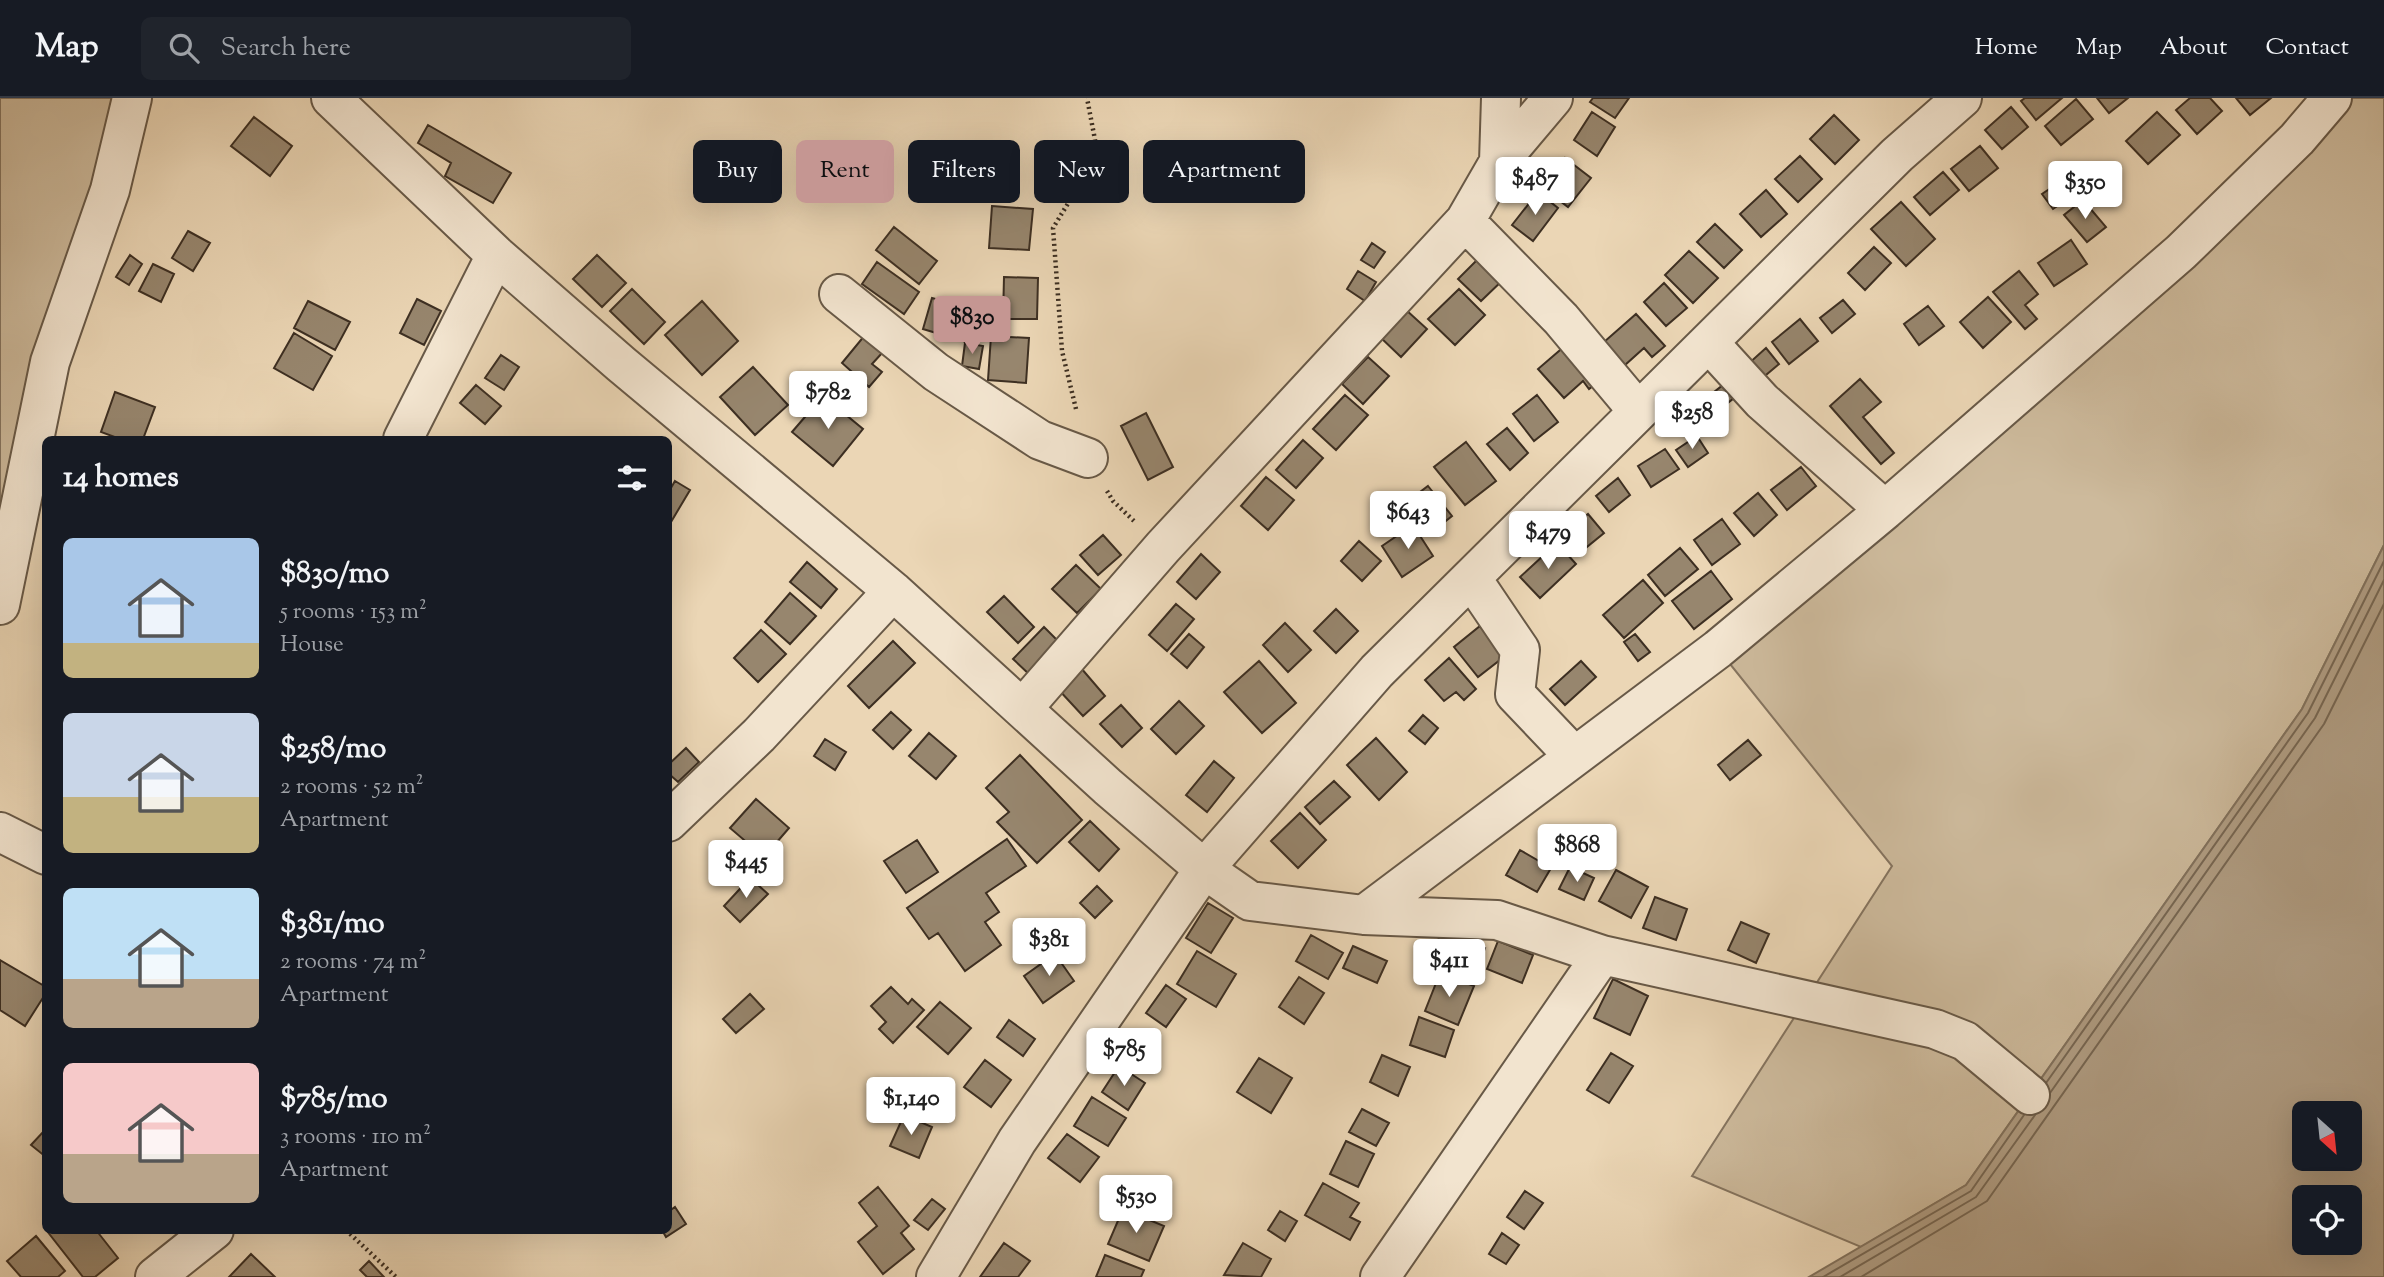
<!DOCTYPE html>
<meta charset="utf-8">
<style>
body{margin:0;font-family:"Sorts Mill Goudy",serif;background:#20242c;color:#f1f3f6;height:100vh;display:flex;flex-direction:column;font-size:26px;white-space:nowrap}
*{box-sizing:border-box;margin:0}
p{font-size:23px;color:#9ea1a6}
.icon{flex:none;width:38px;height:38px;fill:none;stroke:currentColor;stroke-width:2;stroke-linecap:round;stroke-linejoin:round}
.map{position:relative;flex:1;overflow:hidden}
.side{position:absolute;left:42px;top:338px;width:630px;height:798px;display:flex;flex-direction:column;background:#171b24;border-radius:10px;box-shadow:0 7px 28px #0002}
.side>*{flex:none}
.banner{position:absolute;left:693px;top:42px;width:665px;height:63px;display:flex;gap:14px}
.needle{width:46px;rotate:153deg}
.tools{position:absolute;left:2292px;top:1003px;display:grid;gap:14px}
.tools a{display:grid;place-items:center;width:70px;height:70px;border-radius:10px;background:#171b24;box-shadow:0 7px 28px #0002;font-size:35px}
.price{position:absolute;translate:-50% -60px;padding:0 16px;border-radius:7px;background:#fff;color:#222;font-size:23px;line-height:46px;filter:drop-shadow(0 2px 4px #0008)}
.price::after{content:'';position:absolute;left:50%;top:42px;width:21px;height:16px;margin-left:-10px;background:inherit;clip-path:polygon(0 0,100% 0,50% 100%)}
.price.active{background:#c59692;color:#111}
ul{padding:0;list-style:none}
li{display:flex;align-items:center;gap:21px;height:175px;padding:0 21px}
li span{display:grid;place-items:center;flex:none;width:196px;height:140px;border-radius:10px;color:#555}
li>.icon{margin-inline-start:auto}
span .icon{width:84px;height:84px;fill:#fffc;stroke-width:1}
li b{font-size:30px}
h2{display:flex;justify-content:space-between;align-items:center;height:84px;padding:0 21px;font-size:30px}
.chip{padding:0 24px;border-radius:10px;background:#171b24;box-shadow:0 7px 28px #0002;font-size:24px;line-height:63px}
.chip.active{background:#c59692;color:#111}
header{display:flex;align-items:center;gap:42px;box-sizing:border-box;height:98px;padding:0 35px;background:#171b24;border-bottom:2px solid #363941}
header strong{font-size:33px}
nav{display:flex;gap:38px;margin-inline-start:auto;font-size:24px}
.search{width:490px;height:63px;background:#20242c;display:flex;align-items:center;gap:18px;box-sizing:border-box;padding:0 24px;border-radius:10px;color:#9ea1a6;font-size:26px}
.map>svg:first-child{display:block}
</style>
<header>
<strong>Map</strong>
<div class="search"><svg class="icon" aria-label="search" viewBox="0 0 24 24"><circle cx="10" cy="10" r="6"/><path d="M15 15l6 6"/></svg>Search here</div>
<nav><a>Home</a><a>Map</a><a>About</a><a>Contact</a></nav>
</header>
<div class="map">
<svg width="2384" height="1179" viewBox="0 0 2384 1179">
<rect width="100%" height="100%" fill="#ebd6b5"/>
<filter id="stains"><feTurbulence type="fractalNoise" baseFrequency=".00286" numOctaves="4"/><feColorMatrix values="0 0 0 0 .2 0 0 0 0 .09 0 0 0 0 .02 0 0 0 .5 -.17"/></filter>
<radialGradient id="worn" r=".72"><stop offset=".6" stop-color="#630" stop-opacity="0"/><stop offset="1" stop-color="#630" stop-opacity=".3"/></radialGradient>
<path fill="#cdba9c" stroke="#85745f" stroke-width="2" d="M0,0H132L0,507Z
M2332,0H2384V447L2302,611L1966,1087L1861,1149L1692,1078L1892,768L1718,551Z"/>
<path fill="#b09d83" stroke="#82715c" stroke-width="2" fill-rule="evenodd" d="M2384,447V1179H1809L1966,1087L2302,611ZM2305,1015H2350V1060H2305ZM2305,1099H2350V1144H2305Z"/>
<g fill="none" stroke-linecap="round" stroke-linejoin="round">
<path stroke="#766652" stroke-width="2" d="M2046,985L2308,615L2384,463
M2050,995L2315,620L2384,482
M1823,1179L1971,1093L2024,1017
M1840,1179L1976,1099L2035,1017
M1861,1179L1987,1103L2324,626L2384,506"/>
</g>
<path fill="#97866e" stroke="#3d2f22" stroke-width="2" d="M1593,0H1629L1615,20L1590,4Z
M2025,0H2062L2036,22L2021,3Z
M2097,0H2128L2109,15Z
M2190,0H2210L2222,13L2197,36L2176,12Z
M2236,0H2271L2250,17Z
M2076,1L2093,21L2061,47L2045,28Z
M2011,9L2028,29L2002,51L1985,32Z
M1592,14L1615,29L1597,58L1574,42Z
M2157,14L2180,37L2148,66L2126,43Z
M1834,17L1859,42L1835,66L1810,41Z
M254,19L292,48L270,78L231,48Z
M428,27L511,75L493,105L445,78L451,65L418,45Z
M1980,48L1998,70L1969,93L1951,71Z
M1800,58L1822,81L1798,104L1775,81Z
M1565,60L1591,80L1568,109L1542,89Z
M1943,74L1959,92L1930,117L1914,99Z
M2067,79L2078,94L2053,111L2042,96Z
M1766,92L1787,116L1761,139L1740,116Z
M1538,94L1558,110L1533,143L1512,127Z
M2083,102L2106,129L2087,144L2064,117Z
M1901,104L1935,141L1906,168L1871,131Z
M992,108L1033,111L1029,152L989,150Z
M1715,126L1742,152L1724,170L1697,144Z
M894,129L937,163L919,186L876,152Z
M188,133L210,145L193,173L172,160Z
M2071,142L2087,166L2054,188L2038,165Z
M1372,145L1385,154L1374,170L1361,162Z
M1874,149L1891,165L1865,192L1848,175Z
M1689,153L1718,180L1693,205L1665,177Z
M1483,156L1506,179L1481,203L1458,181Z
M130,157L142,166L129,187L116,179Z
M597,157L626,185L602,209L573,181Z
M877,164L919,194L904,216L862,186Z
M153,166L174,176L161,204L139,193Z
M1358,173L1376,184L1365,203L1347,191Z
M2019,173L2038,196L2025,207L2037,221L2025,231L1993,194Z
M1004,179L1038,180L1037,221H1003Z
M1664,185L1687,210L1666,228L1644,204Z
M632,191L665,224L644,246L610,213Z
M1459,191L1485,217L1455,247L1428,221Z
M1988,199L2011,224L1983,250L1960,224Z
M932,200L975,212L966,244L923,231Z
M417,201L441,213L424,247L400,235Z
M1843,202L1855,216L1832,235L1820,220Z
M308,203L350,224L335,252L294,230Z
M702,203L738,243L702,277L665,237Z
M1928,208L1944,228L1919,247L1904,226Z
M1405,211L1427,231L1401,259L1379,238Z
M1636,216L1665,248L1652,259L1644,250L1625,267L1604,244Z
M1800,221L1818,243L1789,266L1772,244Z
M294,235L332,258L313,292L274,270Z
M865,237L883,254L872,266L882,274L869,289L842,265Z
M991,238L1029,240L1026,285L988,282Z
M965,245L983,248L979,271L962,268Z
M1566,247L1598,284L1589,291L1583,283L1564,300L1538,271Z
M1766,250L1779,266L1760,282L1747,267Z
M501,257L519,269L504,292L485,280Z
M1368,259L1389,278L1363,306L1342,286Z
M753,269L788,307L755,337L720,299Z
M1860,281L1881,304L1863,319L1894,355L1881,366L1830,308Z
M476,287L501,308L485,326L460,305Z
M1723,287L1734,300L1715,315L1704,302Z
M115,294L155,309L143,341H120L101,334Z
M1345,297L1368,317L1336,352L1313,331Z
M1537,297L1558,324L1534,343L1513,316Z
M823,298L863,331L833,368L792,334Z
M1146,315L1173,369L1148,382L1121,328Z
M1507,330L1528,355L1510,372L1487,346Z
M1697,338L1708,355L1688,369L1676,352Z
M1303,342L1323,360L1296,390L1276,372Z
M1466,344L1496,383L1465,407L1434,369Z
M1665,351L1679,371L1651,389L1638,368Z
M1801,369L1816,388L1787,412L1771,392Z
M1266,379L1294,402L1268,432L1241,408Z
M1618,380L1630,397L1609,414L1596,398Z
M675,383L690,392L668,429V395Z
M1428,388L1452,418L1428,437L1403,407Z
M1758,395L1777,417L1754,438L1734,415Z
M1588,416L1604,435L1577,457L1561,438Z
M1722,421L1740,446L1712,467L1694,442Z
M1413,427L1433,458L1402,479L1382,448Z
M1103,437L1121,457L1098,477L1080,457Z
M1359,443L1381,463L1362,483L1341,463Z
M1557,445L1576,466L1540,500L1520,479Z
M1680,450L1698,471L1665,498L1648,477Z
M1201,456L1220,474L1196,501L1177,484Z
M807,464L837,491L821,510L790,484Z
M1076,467L1101,491L1077,515L1052,491Z
M1711,473L1732,501L1694,531L1672,503Z
M1643,482L1663,505L1624,540L1603,517Z
M790,495L816,518L790,546L765,524Z
M1004,498L1034,529L1018,545L987,514Z
M1176,506L1194,521L1167,553L1149,537Z
M1336,511L1358,533L1336,555L1314,533Z
M1285,525L1311,552L1288,574L1263,547Z
M1480,528L1505,558L1478,579L1454,549Z
M1044,529L1060,545L1030,577L1013,561Z
M761,532L786,556L758,584L734,560Z
M1189,536L1204,549L1187,570L1171,556Z
M1635,536L1650,554L1638,563L1624,544Z
M893,543L915,565L869,610L848,588Z
M1449,560L1476,591L1464,602L1456,594L1444,603L1425,582Z
M1259,563L1296,605L1262,635L1224,594Z
M1581,563L1596,579L1565,607L1550,591Z
M1081,570L1105,598L1083,618L1058,591Z
M1179,603L1204,628L1176,656L1151,631Z
M1121,607L1142,630L1122,649L1100,626Z
M891,614L911,632L893,651L873,632Z
M1423,617L1438,630L1425,646L1409,633Z
M929,635L956,658L936,681L909,658Z
M1376,640L1407,674L1379,702L1347,667Z
M825,641L846,654L835,672L814,658Z
M1748,642L1761,657L1730,682L1718,667Z
M686,650L699,664L678,684L668,675V667Z
M1020,657L1082,722L1037,765L997,724L1009,714L986,690Z
M1214,663L1234,680L1207,714L1186,697Z
M1334,683L1350,699L1320,726L1305,709Z
M756,701L789,730L764,759L730,730Z
M1300,715L1326,742L1298,770L1271,743Z
M1090,723L1119,751L1099,773L1069,744Z
M1007,741L1026,768L986,795L999,814L985,824L1001,847L965,873L938,835L929,841L907,810Z
M917,742L938,774L906,795L884,763Z
M1520,752L1551,770L1537,794L1506,777Z
M1570,769L1594,780L1584,802L1559,791Z
M1616,772L1648,789L1631,820L1599,803Z
M750,780L768,796L740,824L724,808Z
M1097,788L1112,803L1095,820L1080,805Z
M1655,799L1687,811L1676,842L1643,830Z
M1208,805L1233,820L1211,855L1186,840Z
M1741,824L1769,836L1756,865L1728,852Z
M1441,834L1485,850L1474,881L1430,865Z
M1311,837L1343,855L1328,881L1296,863Z
M1498,843L1533,857L1522,885L1487,871Z
M1353,848L1387,863L1377,885L1343,870Z
M1197,853L1236,876L1216,909L1177,886Z
M1055,856L1074,883L1043,905L1024,878Z
M0,862L46,889V895L25,928L0,912Z
M1440,875L1474,888L1458,927L1425,913Z
M1299,879L1324,895L1304,926L1279,909Z
M1613,881L1648,898L1630,937L1594,920Z
M1166,887L1186,901L1166,929L1146,915Z
M891,889L908,906L912,901L924,912L893,945L879,931L886,924L871,908Z
M750,896L764,911L736,935L723,921Z
M940,904L971,930L948,956L917,929Z
M1419,919L1454,932L1445,959L1410,947Z
M1009,922L1035,941L1023,958L997,939Z
M1611,955L1633,968L1609,1005L1587,992Z
M1382,957L1410,969L1398,998L1370,984Z
M1259,960L1292,980L1271,1015L1237,994Z
M985,962L1011,982L991,1009L964,989Z
M1119,968L1145,985L1128,1012L1102,994Z
M1092,999L1126,1020L1108,1048L1074,1028Z
M1362,1011L1389,1025L1376,1048L1349,1034Z
M904,1017L932,1029L919,1060L890,1048Z
M43,1034L46,1036V1059L31,1047Z
M1067,1036L1099,1059L1080,1084L1048,1060Z
M1346,1043L1374,1056L1358,1089L1330,1076Z
M1323,1085L1359,1105L1350,1119L1360,1124L1350,1142L1305,1117Z
M878,1089L909,1128L901,1135L914,1151L883,1176L858,1144L877,1128L859,1105Z
M1525,1093L1543,1105L1524,1131L1507,1119Z
M932,1101L945,1111L928,1132L914,1122Z
M675,1109L686,1126L666,1139L662,1132H668V1114Z
M1123,1111L1164,1128L1149,1163L1108,1146Z
M1280,1113L1297,1123L1285,1143L1268,1132Z
M96,1132L118,1160L95,1179H83L47,1133Z
M1502,1135L1519,1147L1506,1166L1489,1156Z
M36,1138L65,1173L58,1179H21L7,1163Z
M1004,1145L1030,1163L1018,1179H980Z
M1243,1145L1271,1161L1261,1179L1224,1177Z
M251,1156L275,1179H229Z
M1105,1157L1144,1172L1141,1179H1096Z
M369,1163L384,1179H367L360,1172Z"/>
<g fill="none" stroke-linecap="round" stroke-linejoin="round">
<defs>
<path id="minor" d="M331,0L496,157L621,266L893,493L1108,689L1204,771L1250,803L1364,817L1497,822L1602,857L1935,931L1965,943L2030,997
M1499,64L1501,0
M1465,123L1561,221L1638,313
M839,196L936,274L1040,342L1088,360
M1710,246L1762,303L1885,412
M403,341L496,157
M1472,481L1520,552L1515,596L1574,658
M0,507L50,264L110,92L132,0
M1023,610L1163,449L1465,123L1499,64L1553,0
M668,724L759,637L893,493
M0,734L46,757
M1364,817L1718,551L1885,412L2181,154L2297,41L2332,0
M155,1179L214,1132
M936,1179L1017,1043L1204,771L1377,573L1897,57L1962,0
M1380,1179L1602,857"/>
</defs>
<use href="#minor" stroke="#685947" stroke-width="42"/>
<path stroke="#3d2f22" stroke-width="4.5" stroke-dasharray="2 3.5" stroke-linecap="butt" d="M1076,311L1062,253L1053,130L1078,89L1096,47L1087,0
M1107,393L1113,403L1134,423
M346,1132L396,1179"/>
<use href="#minor" stroke="#f2e4cf" stroke-width="38"/>
</g>
<rect width="100%" height="100%" filter="url(#stains)"/>
<rect width="100%" height="100%" fill="url(#worn)"/>
</svg>
<div class="tools">
<a><svg class="needle" viewBox="-14 -14 28 28"><path d="M0-13l5 13h-10z" fill="#e53935"/><path d="M0 13l5-13h-10z" fill="#9ea1a6"/></svg></a>
<a><svg class="icon" aria-label="locate" viewBox="0 0 24 24"><circle cx="12" cy="12" r="6"/><path d="M12 2v4M12 18v4M2 12h4M18 12h4"/></svg></a>
</div>
<b class="price" style="left:1535px;top:119px">$487</b>
<b class="price" style="left:2085px;top:123px">$350</b>
<b class="price active" style="left:972px;top:258px">$830</b>
<b class="price" style="left:828px;top:333px">$782</b>
<b class="price" style="left:1692px;top:353px">$258</b>
<b class="price" style="left:1408px;top:453px">$643</b>
<b class="price" style="left:1548px;top:473px">$479</b>
<b class="price" style="left:1577px;top:786px">$868</b>
<b class="price" style="left:746px;top:802px">$445</b>
<b class="price" style="left:1049px;top:880px">$381</b>
<b class="price" style="left:1449px;top:901px">$411</b>
<b class="price" style="left:1124px;top:990px">$785</b>
<b class="price" style="left:911px;top:1039px">$1,140</b>
<b class="price" style="left:1136px;top:1137px">$530</b>
<div class="banner">
<a class="chip">Buy</a>
<a class="chip active">Rent</a>
<a class="chip">Filters</a>
<a class="chip">New</a>
<a class="chip">Apartment</a>
</div>
<section class="side">
<h2>14 homes<svg class="icon" aria-label="filters" viewBox="0 0 24 24"><path d="M4 7h16M4 17h16"/><circle cx="9" cy="7" r="2"/><circle cx="15" cy="17" r="2"/></svg></h2>
<ul>
<li><span style="background:linear-gradient(#a9c7e8 75%,#c2b280 0)"><svg class="icon" aria-label="home" viewBox="0 0 24 24"><path d="M3 11l9-7 9 7M6 9v11h12V9"/></svg></span><div><b>$830/mo</b><p>5 rooms · 153 m²</p><p>House</p></div></li>
<li><span style="background:linear-gradient(#c9d6e8 60%,#c2b280 0)"><svg class="icon" aria-label="home" viewBox="0 0 24 24"><path d="M3 11l9-7 9 7M6 9v11h12V9"/></svg></span><div><b>$258/mo</b><p>2 rooms · 52 m²</p><p>Apartment</p></div></li>
<li><span style="background:linear-gradient(#bfe0f5 65%,#b9a48a 0)"><svg class="icon" aria-label="home" viewBox="0 0 24 24"><path d="M3 11l9-7 9 7M6 9v11h12V9"/></svg></span><div><b>$381/mo</b><p>2 rooms · 74 m²</p><p>Apartment</p></div></li>
<li><span style="background:linear-gradient(#f6c9c9 65%,#b9a48a 0)"><svg class="icon" aria-label="home" viewBox="0 0 24 24"><path d="M3 11l9-7 9 7M6 9v11h12V9"/></svg></span><div><b>$785/mo</b><p>3 rooms · 110 m²</p><p>Apartment</p></div></li>
</ul>
</section>
</div>
